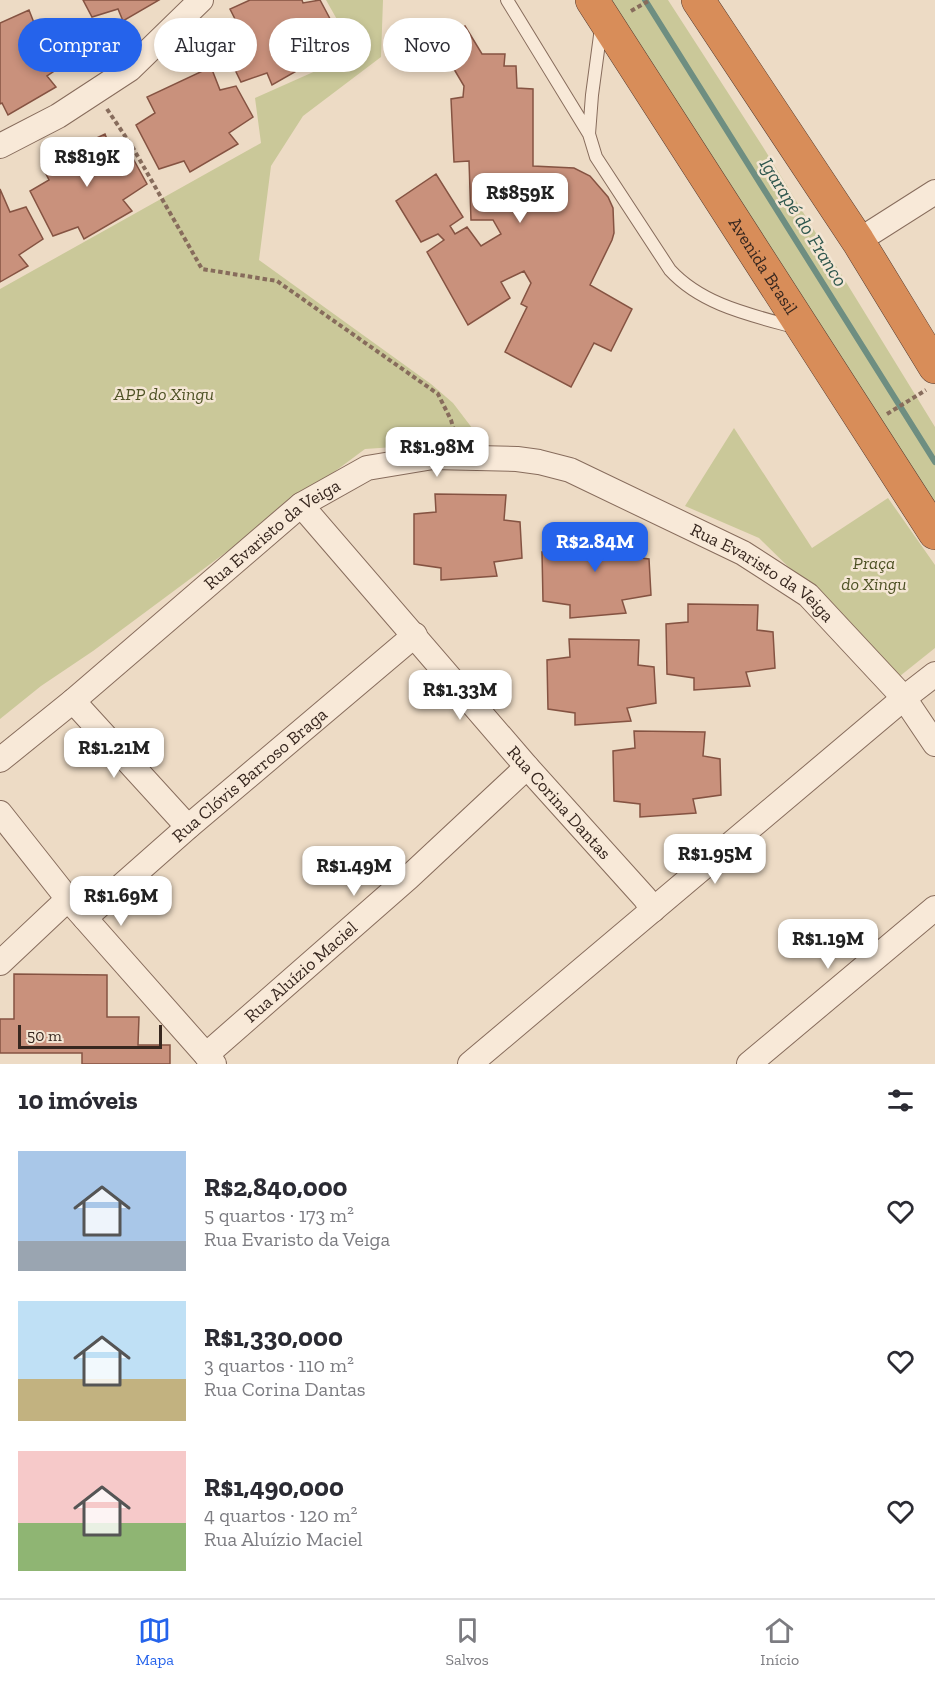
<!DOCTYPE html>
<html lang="pt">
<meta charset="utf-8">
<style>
body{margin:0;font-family:"Zilla Slab",serif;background:#f7f7f7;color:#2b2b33;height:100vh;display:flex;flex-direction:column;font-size:22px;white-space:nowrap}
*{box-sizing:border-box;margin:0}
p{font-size:20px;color:#7c7c81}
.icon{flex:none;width:33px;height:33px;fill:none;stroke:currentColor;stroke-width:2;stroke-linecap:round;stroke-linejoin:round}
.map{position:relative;height:1064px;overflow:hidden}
.details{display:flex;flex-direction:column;background:#fff;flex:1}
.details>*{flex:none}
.banner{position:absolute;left:18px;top:18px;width:600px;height:54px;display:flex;gap:12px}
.scale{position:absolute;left:18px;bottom:15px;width:144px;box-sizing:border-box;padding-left:6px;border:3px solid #37271f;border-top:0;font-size:16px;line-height:21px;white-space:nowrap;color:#37271f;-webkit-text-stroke:4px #f4e6d4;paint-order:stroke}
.price{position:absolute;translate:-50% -51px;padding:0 14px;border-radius:12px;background:#fff;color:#222;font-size:20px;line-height:39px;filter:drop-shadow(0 2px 3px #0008)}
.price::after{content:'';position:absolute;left:50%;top:36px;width:18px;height:14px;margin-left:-9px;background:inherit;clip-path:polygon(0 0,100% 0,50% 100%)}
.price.selected{background:#2563eb;color:#fff}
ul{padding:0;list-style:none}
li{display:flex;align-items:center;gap:18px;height:150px;padding:0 18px}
li span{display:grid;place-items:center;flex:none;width:168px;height:120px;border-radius:0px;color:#555}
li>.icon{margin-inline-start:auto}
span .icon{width:72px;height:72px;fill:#fffc;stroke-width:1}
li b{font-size:26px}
h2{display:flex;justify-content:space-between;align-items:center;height:72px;padding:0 18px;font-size:26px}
.pill{padding:0 21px;border-radius:27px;background:#fff;box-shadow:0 3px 9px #0003;font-size:21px;line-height:54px}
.pill.selected{background:#2563eb;color:#fff}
.menu{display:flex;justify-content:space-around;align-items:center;height:84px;border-top:2px solid #e1e1e2;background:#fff;font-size:16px;color:#7c7c81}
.menu a{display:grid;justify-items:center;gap:3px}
.menu .selected{color:#2563eb}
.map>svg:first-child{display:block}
</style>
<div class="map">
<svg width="935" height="1064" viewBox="0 0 935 1064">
<rect width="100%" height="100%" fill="#eddbc5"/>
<path fill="#cac899" d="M326,0H383L381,57L303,116L271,166L259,260L431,384L453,403L482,441L365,449L93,651L41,686L0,719V289L261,143L255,98L356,53Z
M609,0H668L763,147L935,427V516Z
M734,428L812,548L888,498L935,565V648L900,676L759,538L685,506Z"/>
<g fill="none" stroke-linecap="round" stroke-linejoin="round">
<path stroke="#6e8e81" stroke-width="6" d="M645,0L935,462"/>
</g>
<path fill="#c9917c" stroke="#855342" stroke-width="1.5" d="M83,0H159L123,21L118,9L92,17Z
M250,0H302L303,3L320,0L336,30L312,46L321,57L272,85L267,73L241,82L219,37L238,25L230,9Z
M29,10L38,33L54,28L71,60L47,76L56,87L8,115L2,103L0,104V23Z
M465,26L482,54H505L504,66H516L517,88L533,89V166L574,168L590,176L608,197L613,208L614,233L612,240L590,285L632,309L611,351L594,343L571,387L505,352L527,307L521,304L531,283L524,271L501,282L510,298L468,325L427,252L444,240L438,234L421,242L396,201L436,174L463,217L450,226L455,234L467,227L481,246L501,234L493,220H471L469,161L454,162L451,99L463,97L464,86L448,59L456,54L453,48L456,45L450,34Z
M211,67L220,90L236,86L253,117L229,133L238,144L190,172L184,161L159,169L136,125L155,113L147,97Z
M105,134L114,157L130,153L147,184L123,200L132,211L84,239L78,227L53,236L30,191L49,180L41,164Z
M0,189L10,212L26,207L43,239L19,255L28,266L0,282Z
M435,494L506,495L504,520L520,522L522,558L494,562L497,576L441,580V568L414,564V514L436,512Z
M563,531L634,532L633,557L649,559L651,595L622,600L626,613L570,618V605L543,601L542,552L564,549Z
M688,604L758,605L757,630L773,632L775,668L746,672L750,686L694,690V678L667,674L666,624L688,622Z
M569,639L639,640L638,665L654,667L656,703L627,708L631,721L575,725V713L548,709L547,660L570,657Z
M634,731L705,732L703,756L720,759L721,795L693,799L696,813L640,817V804L614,801L613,751L635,748Z
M14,974L107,975V1017H139L138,1045H170V1064H82V1053H0V1019H14Z"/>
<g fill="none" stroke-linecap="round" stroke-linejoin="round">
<defs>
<path id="lane" d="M507,0L589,134L596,157L670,270C702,305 751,315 794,327
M589,134L592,95L601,28"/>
<g id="street">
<path d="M0,146L58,116L130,69L201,0"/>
<path d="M858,241L935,192"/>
<path id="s1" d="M301,505L527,767L645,898L653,910"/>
<path d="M73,701L188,827"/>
<path id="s2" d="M0,760L73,701L301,505L367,468L433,457L517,459L539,462L570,470L743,553L808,595L904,698L935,744"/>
<path d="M0,813L68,899L214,1064"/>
<path id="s3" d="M85,918L188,827L415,635"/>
<path d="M0,963L68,899"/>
<path id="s4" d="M206,1055L408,878L527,767"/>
<path d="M470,1064L904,698L935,674"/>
<path d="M749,1064L935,908"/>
</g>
<g id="highway">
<path id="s5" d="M592,0L935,533"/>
<path d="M698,0L858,241L935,367"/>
</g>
</defs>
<use href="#lane" stroke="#876c5c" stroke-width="14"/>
<use href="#street" stroke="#876c5c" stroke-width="26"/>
<use href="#highway" stroke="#553b30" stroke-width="34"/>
<path stroke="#876c5c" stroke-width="4" stroke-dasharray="4.5 3" stroke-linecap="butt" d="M631,11L650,0
M107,109L133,148L202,269L277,281L438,394L451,420L456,437
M887,414L926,390"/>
<use href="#lane" stroke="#f8e9d8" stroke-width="12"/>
<use href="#street" stroke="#f8e9d8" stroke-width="24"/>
<use href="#highway" stroke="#d88d59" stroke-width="33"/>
</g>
<g text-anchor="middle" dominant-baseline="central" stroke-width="5" stroke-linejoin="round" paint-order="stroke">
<g font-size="18" fill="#37271f" stroke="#f4e6d4">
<text stroke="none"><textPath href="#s5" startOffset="316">Avenida Brasil</textPath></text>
<text stroke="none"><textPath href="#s2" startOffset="354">Rua Evaristo da Veiga</textPath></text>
<text stroke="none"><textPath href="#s2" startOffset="894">Rua Evaristo da Veiga</textPath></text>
<text stroke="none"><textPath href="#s3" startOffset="218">Rua Clóvis Barroso Braga</textPath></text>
<text stroke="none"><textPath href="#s1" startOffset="394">Rua Corina Dantas</textPath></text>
<text stroke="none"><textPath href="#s4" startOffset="126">Rua Aluízio Maciel</textPath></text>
</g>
<g font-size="18" font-style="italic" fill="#4f5326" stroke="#f4e6d4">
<text x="164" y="394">APP do Xingu</text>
<text x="874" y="563">Praça<tspan x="874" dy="21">do Xingu</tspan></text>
</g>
<g font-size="20" font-style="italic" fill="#2f574e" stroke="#f4e6d4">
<text transform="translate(804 222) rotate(58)">Igarapé do Franco</text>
</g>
</g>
</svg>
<div class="scale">50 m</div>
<b class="price" style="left:87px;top:188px">R$819K</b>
<b class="price" style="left:520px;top:224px">R$859K</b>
<b class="price" style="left:437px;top:478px">R$1.98M</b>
<b class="price selected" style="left:595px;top:573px">R$2.84M</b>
<b class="price" style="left:460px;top:721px">R$1.33M</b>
<b class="price" style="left:114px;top:779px">R$1.21M</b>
<b class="price" style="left:715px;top:885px">R$1.95M</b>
<b class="price" style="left:354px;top:897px">R$1.49M</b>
<b class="price" style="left:121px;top:927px">R$1.69M</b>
<b class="price" style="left:828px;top:970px">R$1.19M</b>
<div class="banner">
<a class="pill selected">Comprar</a>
<a class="pill">Alugar</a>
<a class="pill">Filtros</a>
<a class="pill">Novo</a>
</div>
</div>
<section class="details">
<h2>10 imóveis<svg class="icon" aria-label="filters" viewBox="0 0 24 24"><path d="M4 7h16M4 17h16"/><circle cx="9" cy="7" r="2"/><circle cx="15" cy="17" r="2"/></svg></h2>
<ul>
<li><span style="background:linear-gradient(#a9c7e8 75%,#9aa5b1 0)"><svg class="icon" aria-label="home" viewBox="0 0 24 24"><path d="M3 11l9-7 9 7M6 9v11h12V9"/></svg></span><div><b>R$2,840,000</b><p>5 quartos · 173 m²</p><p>Rua Evaristo da Veiga</p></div><svg class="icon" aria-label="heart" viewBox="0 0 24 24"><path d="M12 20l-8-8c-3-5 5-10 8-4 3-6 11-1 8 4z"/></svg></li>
<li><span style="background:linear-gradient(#bfe0f5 65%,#c2b280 0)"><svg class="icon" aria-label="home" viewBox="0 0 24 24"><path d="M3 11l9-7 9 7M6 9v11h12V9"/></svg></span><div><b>R$1,330,000</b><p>3 quartos · 110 m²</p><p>Rua Corina Dantas</p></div><svg class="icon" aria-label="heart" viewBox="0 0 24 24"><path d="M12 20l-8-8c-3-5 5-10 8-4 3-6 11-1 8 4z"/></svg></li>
<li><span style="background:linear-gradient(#f6c9c9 60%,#8fb573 0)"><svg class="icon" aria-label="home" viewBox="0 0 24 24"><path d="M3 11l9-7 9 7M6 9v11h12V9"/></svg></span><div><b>R$1,490,000</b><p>4 quartos · 120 m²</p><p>Rua Aluízio Maciel</p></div><svg class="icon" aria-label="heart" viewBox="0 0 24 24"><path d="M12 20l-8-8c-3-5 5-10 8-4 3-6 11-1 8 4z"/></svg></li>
</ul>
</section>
<nav class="menu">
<a class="selected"><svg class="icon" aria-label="map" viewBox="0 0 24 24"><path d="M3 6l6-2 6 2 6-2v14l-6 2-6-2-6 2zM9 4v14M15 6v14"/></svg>Mapa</a>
<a><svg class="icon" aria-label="saved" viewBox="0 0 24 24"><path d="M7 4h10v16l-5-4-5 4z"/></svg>Salvos</a>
<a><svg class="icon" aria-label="home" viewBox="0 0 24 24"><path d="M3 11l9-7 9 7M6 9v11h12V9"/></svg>Início</a>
</nav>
